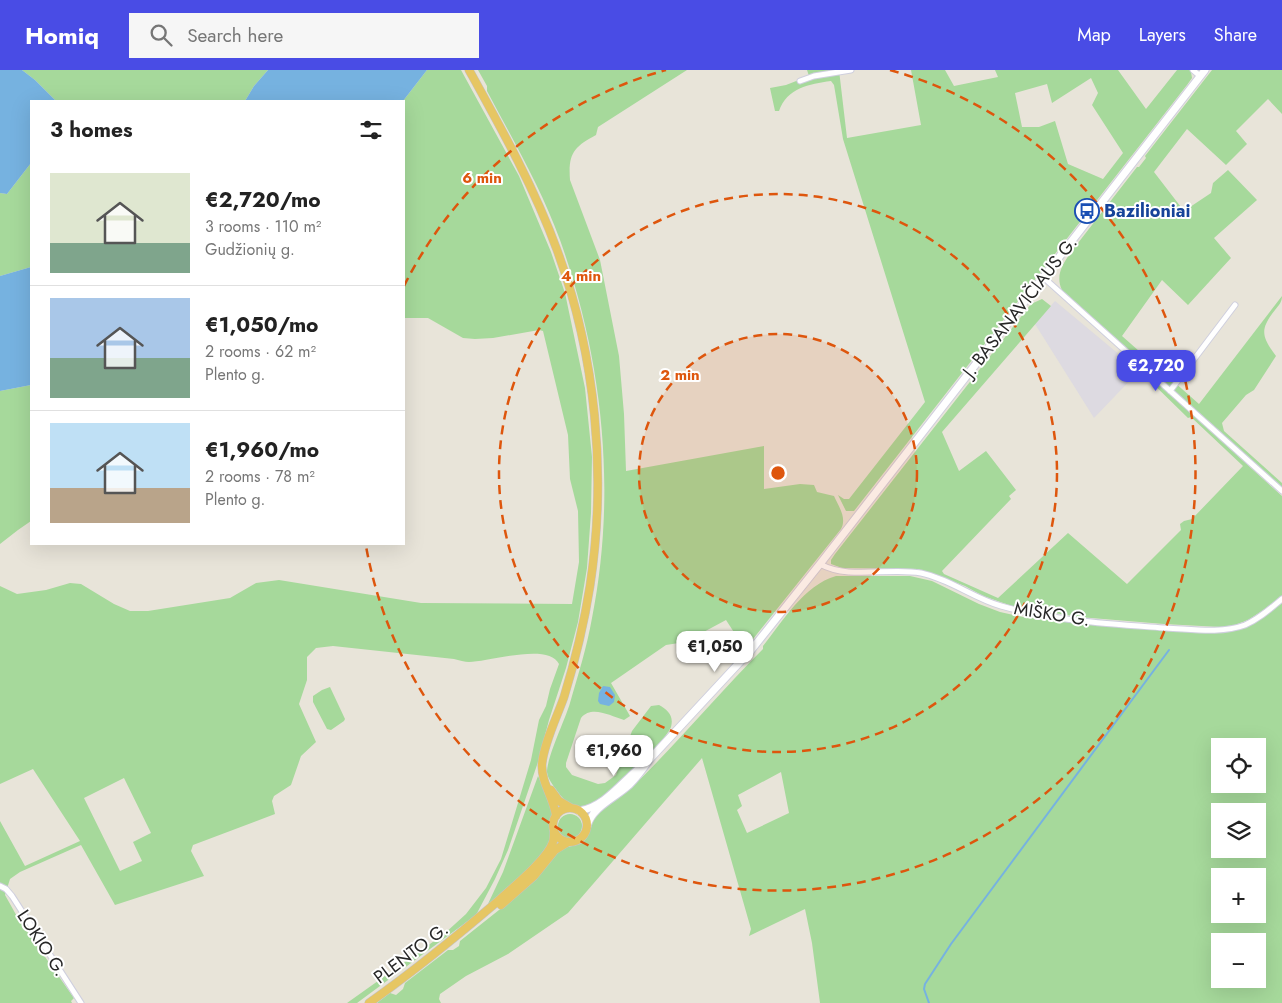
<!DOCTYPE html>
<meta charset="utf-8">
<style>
body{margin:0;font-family:Jost,sans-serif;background:#f6f6f6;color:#222;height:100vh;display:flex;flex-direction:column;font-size:19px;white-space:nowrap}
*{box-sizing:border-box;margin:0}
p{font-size:16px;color:#767676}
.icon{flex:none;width:28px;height:28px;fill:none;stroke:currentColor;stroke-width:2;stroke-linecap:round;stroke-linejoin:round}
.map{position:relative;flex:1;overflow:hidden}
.panel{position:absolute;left:30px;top:30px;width:375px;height:445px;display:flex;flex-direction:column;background:#fff;border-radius:0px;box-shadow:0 5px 20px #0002}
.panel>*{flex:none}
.tools{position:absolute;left:1211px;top:668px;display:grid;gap:10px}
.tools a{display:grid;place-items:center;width:55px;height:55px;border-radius:0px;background:#fff;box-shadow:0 5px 20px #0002;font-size:25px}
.price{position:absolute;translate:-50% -42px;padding:0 11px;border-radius:10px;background:#fff;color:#222;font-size:16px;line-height:32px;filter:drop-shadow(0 1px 2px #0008)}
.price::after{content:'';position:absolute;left:50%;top:30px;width:15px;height:11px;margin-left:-8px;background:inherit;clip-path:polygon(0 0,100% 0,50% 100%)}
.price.selected{background:#494ce5;color:#fff}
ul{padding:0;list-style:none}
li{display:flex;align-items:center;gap:15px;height:125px;padding:0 20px}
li+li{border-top:1px solid #e0e0e0}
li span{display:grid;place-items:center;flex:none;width:140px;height:100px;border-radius:0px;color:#555}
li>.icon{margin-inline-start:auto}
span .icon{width:60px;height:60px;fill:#fffc;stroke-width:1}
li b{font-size:21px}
h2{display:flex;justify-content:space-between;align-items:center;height:60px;padding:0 20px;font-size:21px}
header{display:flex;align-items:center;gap:30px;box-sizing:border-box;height:70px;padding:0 25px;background:#494ce5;color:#fff}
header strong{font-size:24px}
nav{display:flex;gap:28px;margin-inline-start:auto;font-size:18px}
.search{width:350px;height:45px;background:#f6f6f6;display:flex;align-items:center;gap:12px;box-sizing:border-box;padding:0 18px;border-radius:0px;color:#767676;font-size:19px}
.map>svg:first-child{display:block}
</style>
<header>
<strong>Homiq</strong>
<div class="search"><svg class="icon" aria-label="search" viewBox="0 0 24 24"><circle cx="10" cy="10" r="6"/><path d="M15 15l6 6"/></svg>Search here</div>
<nav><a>Map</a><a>Layers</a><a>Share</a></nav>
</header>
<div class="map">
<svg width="1282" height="933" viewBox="0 0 1282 933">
<rect width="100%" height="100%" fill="#e8e4d9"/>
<path fill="#dddae1" d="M1055,231L1139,301L1094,348L1035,254Z"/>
<path fill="#a6d99b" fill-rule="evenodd" d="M22,0H268L254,16L245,31H56L35,10Z
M427,0H461L519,106L551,182L565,223L585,318L592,387L591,443L587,498L578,552L566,598L549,650L538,692L508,780L495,809L476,845L357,933H347L444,864L466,844L486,818L501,789L531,690L539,650L546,636L550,619L559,594C549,572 488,592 469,592C465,592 459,590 454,589L333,576L316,578L307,587V610L299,634L316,672L301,686L291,715L274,726L272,731L275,744L193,775L191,781L204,806L115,835L81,775L20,802L10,809L5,825L19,850L74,928L71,931L72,933H0V751L25,796L80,771L33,699L0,714V516L17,524L46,520L70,513L81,514L114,534L130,541H148L230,528L256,513L279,510L421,533L572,534L579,492L578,441L570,409L568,365L543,261L539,260L493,268L475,269L463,268L428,248H404L403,31ZM124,708L151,763L133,772L142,791L120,801L84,728Z
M478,0H687L598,57L596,65C574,77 568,83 570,110L600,190L619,286L624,344L626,401L764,376V419L800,414L814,415L817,422L834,426C839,437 847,448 841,459L733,594L729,588L741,573L726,550L685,572L666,575L611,613L630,646L624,650C610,646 592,635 581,648L566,693V697L572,705L598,714L605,713L616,705L632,661L651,636L659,635C668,640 674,646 671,657C666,671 608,726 593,733C590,735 584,737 580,736C569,736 564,730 558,722C554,716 548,710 547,702C547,687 565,650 570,633C578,605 587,577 592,548C617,422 603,290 560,170C541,118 513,70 487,21V16Z
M807,0H839L847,68L921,55L911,0H945L954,16L998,7L995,0H1118L1146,39L1177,0H1193L1191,2L1192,8L1187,15L854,441H846L838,425L844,429H849L925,332L843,69L834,15L831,11C809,14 787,18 779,41H775L770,18L786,15L809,6ZM1091,8L1098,23L1092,35L1123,83L1103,109L1068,94L1055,51L1039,57H1022L1015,23L1047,14L1052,33Z
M1212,0H1282V44L1268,29L1236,61L1247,74L1226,95L1187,59L1154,102L1184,141L1211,123L1213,113L1228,100L1257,130L1214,168L1231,188L1188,235L1162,210L1122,266L1199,334L1282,226C1282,232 1279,235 1275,240C1260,259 1261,266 1276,286L1254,320L1246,325L1222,353L1224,361L1282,413V417L1062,220C1055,205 1063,194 1071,182L1137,97H1139L1146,88L1145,86Z
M31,93V197L0,206V123L7,124Z
M1042,229L1051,236L942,362L959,401L986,381L1016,420L1009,426L1011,429L942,501L944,504L998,528L1068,463L1127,514L1181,460L1180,454L1184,451L1192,449L1243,396L1191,347L1188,348L1142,303L1145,302L1282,426V526L1262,541L1248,550L1235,555L1220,557L1164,554L1079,547L1012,536L983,526L965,516L918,499L842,498L831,494V490L835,484L1031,234Z
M31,315V451L18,460L0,474V321Z
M836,506H910L932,511L979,534L1000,542L1023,547L1093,555L1207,563C1242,562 1255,555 1282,533V933H820L812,873L805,839L749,866L751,859L702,688L568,843L508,884L466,906L440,924L439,929L441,933H377L390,923L396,925L403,919L405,913L448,880H453L459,876L460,871L524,820L560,780C567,775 575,777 582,773C592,765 589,752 598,743C607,734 621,728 631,718C677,674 718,624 763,579V576C783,551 804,515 836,506ZM1220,676H1258V714H1220ZM781,702L789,743L747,763L737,740L742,736L738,725ZM1220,741H1258V779H1220ZM1220,806H1258V844H1220ZM1220,871H1258V909H1220Z
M330,617L345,649L344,651L331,660L327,659L313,632V626L322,620Z
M538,706L548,726L552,744L549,755L551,770L546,780L525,803L487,836L503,802Z
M558 756a12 12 0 1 1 24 0a12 12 0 1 1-24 0Z"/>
<path fill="#76b2e0" d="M0,0H22L35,10L56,31H31V93L7,124L0,123Z
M268,0H427L403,31H245L254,16Z
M31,197V315L0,321V206Z
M603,616L610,617L615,625L614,632L609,636L600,634L598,631L599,623Z"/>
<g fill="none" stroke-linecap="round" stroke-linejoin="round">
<path stroke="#76b2e0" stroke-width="2" d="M929,933L924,919L925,914L951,874L1169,580"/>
<defs>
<path id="minor" d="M1193,0L1200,6
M800,11L814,6L851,0
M1043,207L1282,421
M1170,321L1235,235
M820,494C848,510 890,497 921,503C950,509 973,528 1001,536C1054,551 1112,554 1166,558C1191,559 1221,564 1245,555C1259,549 1270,539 1282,529
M0,816L6,819L12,826L81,933"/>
<path id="secondary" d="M579,741C602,738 620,715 637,700
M587,756C592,737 615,728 629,715C637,707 643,699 649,690L752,579L820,494L1205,0"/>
<path id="trunk" d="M469,0C501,58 534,117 557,180C596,286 607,404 590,516C584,554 575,591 564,627C557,647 544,673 542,694C541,713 554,728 556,746
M551,720L559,731L571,738
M553 755a17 17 0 1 1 34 0a17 17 0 1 1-34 0Z
M501,835L534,806L555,780L568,772
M369,933C414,901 456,867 498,831C512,818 547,790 553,772C554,769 554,765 554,761"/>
</defs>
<use href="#minor" stroke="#cfcfde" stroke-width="7"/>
<use href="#secondary" stroke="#cfcfde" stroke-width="9"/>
<use href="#trunk" stroke="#c3c3c3" stroke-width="9"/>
<use href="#minor" stroke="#fff" stroke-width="5"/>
<use href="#secondary" stroke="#fff" stroke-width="7"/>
<use href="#trunk" stroke="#e6c663" stroke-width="8"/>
</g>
<circle cx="778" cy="403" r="139" fill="#de560d" fill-opacity=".12"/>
<g fill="none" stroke="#de560d" stroke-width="2.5" stroke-dasharray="9 6">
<circle cx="778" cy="403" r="139"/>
<circle cx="778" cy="403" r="279"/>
<path d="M404 216A418 418 0 0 1 666 0M890 0A418 418 0 1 1 366 476"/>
</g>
<defs>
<symbol id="bus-ring" viewBox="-11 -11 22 22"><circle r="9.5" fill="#fff" stroke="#1a4fb4" stroke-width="1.5"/><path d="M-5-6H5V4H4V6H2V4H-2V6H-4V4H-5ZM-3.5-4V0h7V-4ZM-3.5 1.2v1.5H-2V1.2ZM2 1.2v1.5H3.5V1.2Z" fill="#1a4fb4"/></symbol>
</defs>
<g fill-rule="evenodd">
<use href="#bus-ring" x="1073" y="127" width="28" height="28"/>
</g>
<g text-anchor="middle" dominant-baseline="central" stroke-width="4" stroke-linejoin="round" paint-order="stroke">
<g font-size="18" font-weight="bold" fill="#164399" stroke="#fff" text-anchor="start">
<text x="1104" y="141">Bazilioniai</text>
</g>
<g font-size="18" fill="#272727" stroke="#fff">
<text transform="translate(1020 237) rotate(-52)">J. BASANAVIČIAUS G.</text>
<text transform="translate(1052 544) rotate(9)">MIŠKO G.</text>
<text transform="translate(42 873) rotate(57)">LOKIO G.</text>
<text transform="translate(411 883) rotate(-37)">PLENTO G.</text>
</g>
</g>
<circle cx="778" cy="403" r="8" fill="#de560d" stroke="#fff" stroke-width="2.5"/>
<g font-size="15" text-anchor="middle" font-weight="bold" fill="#de560d" stroke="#fff" stroke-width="4" stroke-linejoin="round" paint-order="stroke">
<text x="482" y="113">6 min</text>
<text x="581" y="211">4 min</text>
<text x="680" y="310">2 min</text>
</g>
</svg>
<div class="tools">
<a><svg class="icon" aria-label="locate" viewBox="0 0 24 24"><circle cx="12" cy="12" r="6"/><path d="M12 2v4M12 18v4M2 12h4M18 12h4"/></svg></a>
<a><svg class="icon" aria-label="layers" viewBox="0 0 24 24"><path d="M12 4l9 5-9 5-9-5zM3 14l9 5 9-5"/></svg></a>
<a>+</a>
<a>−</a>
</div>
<b class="price selected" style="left:1156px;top:322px">€2,720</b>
<b class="price" style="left:715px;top:603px">€1,050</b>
<b class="price" style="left:614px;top:707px">€1,960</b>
<section class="panel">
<h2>3 homes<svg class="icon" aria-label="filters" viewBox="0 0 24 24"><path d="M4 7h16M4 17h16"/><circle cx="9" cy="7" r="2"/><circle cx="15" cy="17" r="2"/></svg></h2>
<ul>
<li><span style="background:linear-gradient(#dfe7d0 70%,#7fa58c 0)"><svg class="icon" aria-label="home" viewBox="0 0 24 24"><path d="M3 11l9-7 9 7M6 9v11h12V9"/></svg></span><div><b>€2,720/mo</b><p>3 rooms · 110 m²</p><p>Gudžionių g.</p></div></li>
<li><span style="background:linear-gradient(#a9c7e8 60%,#7fa58c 0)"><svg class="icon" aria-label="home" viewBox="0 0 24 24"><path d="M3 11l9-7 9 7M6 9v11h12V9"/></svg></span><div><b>€1,050/mo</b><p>2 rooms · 62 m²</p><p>Plento g.</p></div></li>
<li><span style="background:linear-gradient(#bfe0f5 65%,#b9a48a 0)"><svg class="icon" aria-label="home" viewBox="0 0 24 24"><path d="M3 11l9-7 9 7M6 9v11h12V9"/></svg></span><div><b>€1,960/mo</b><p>2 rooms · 78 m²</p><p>Plento g.</p></div></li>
</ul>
</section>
</div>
